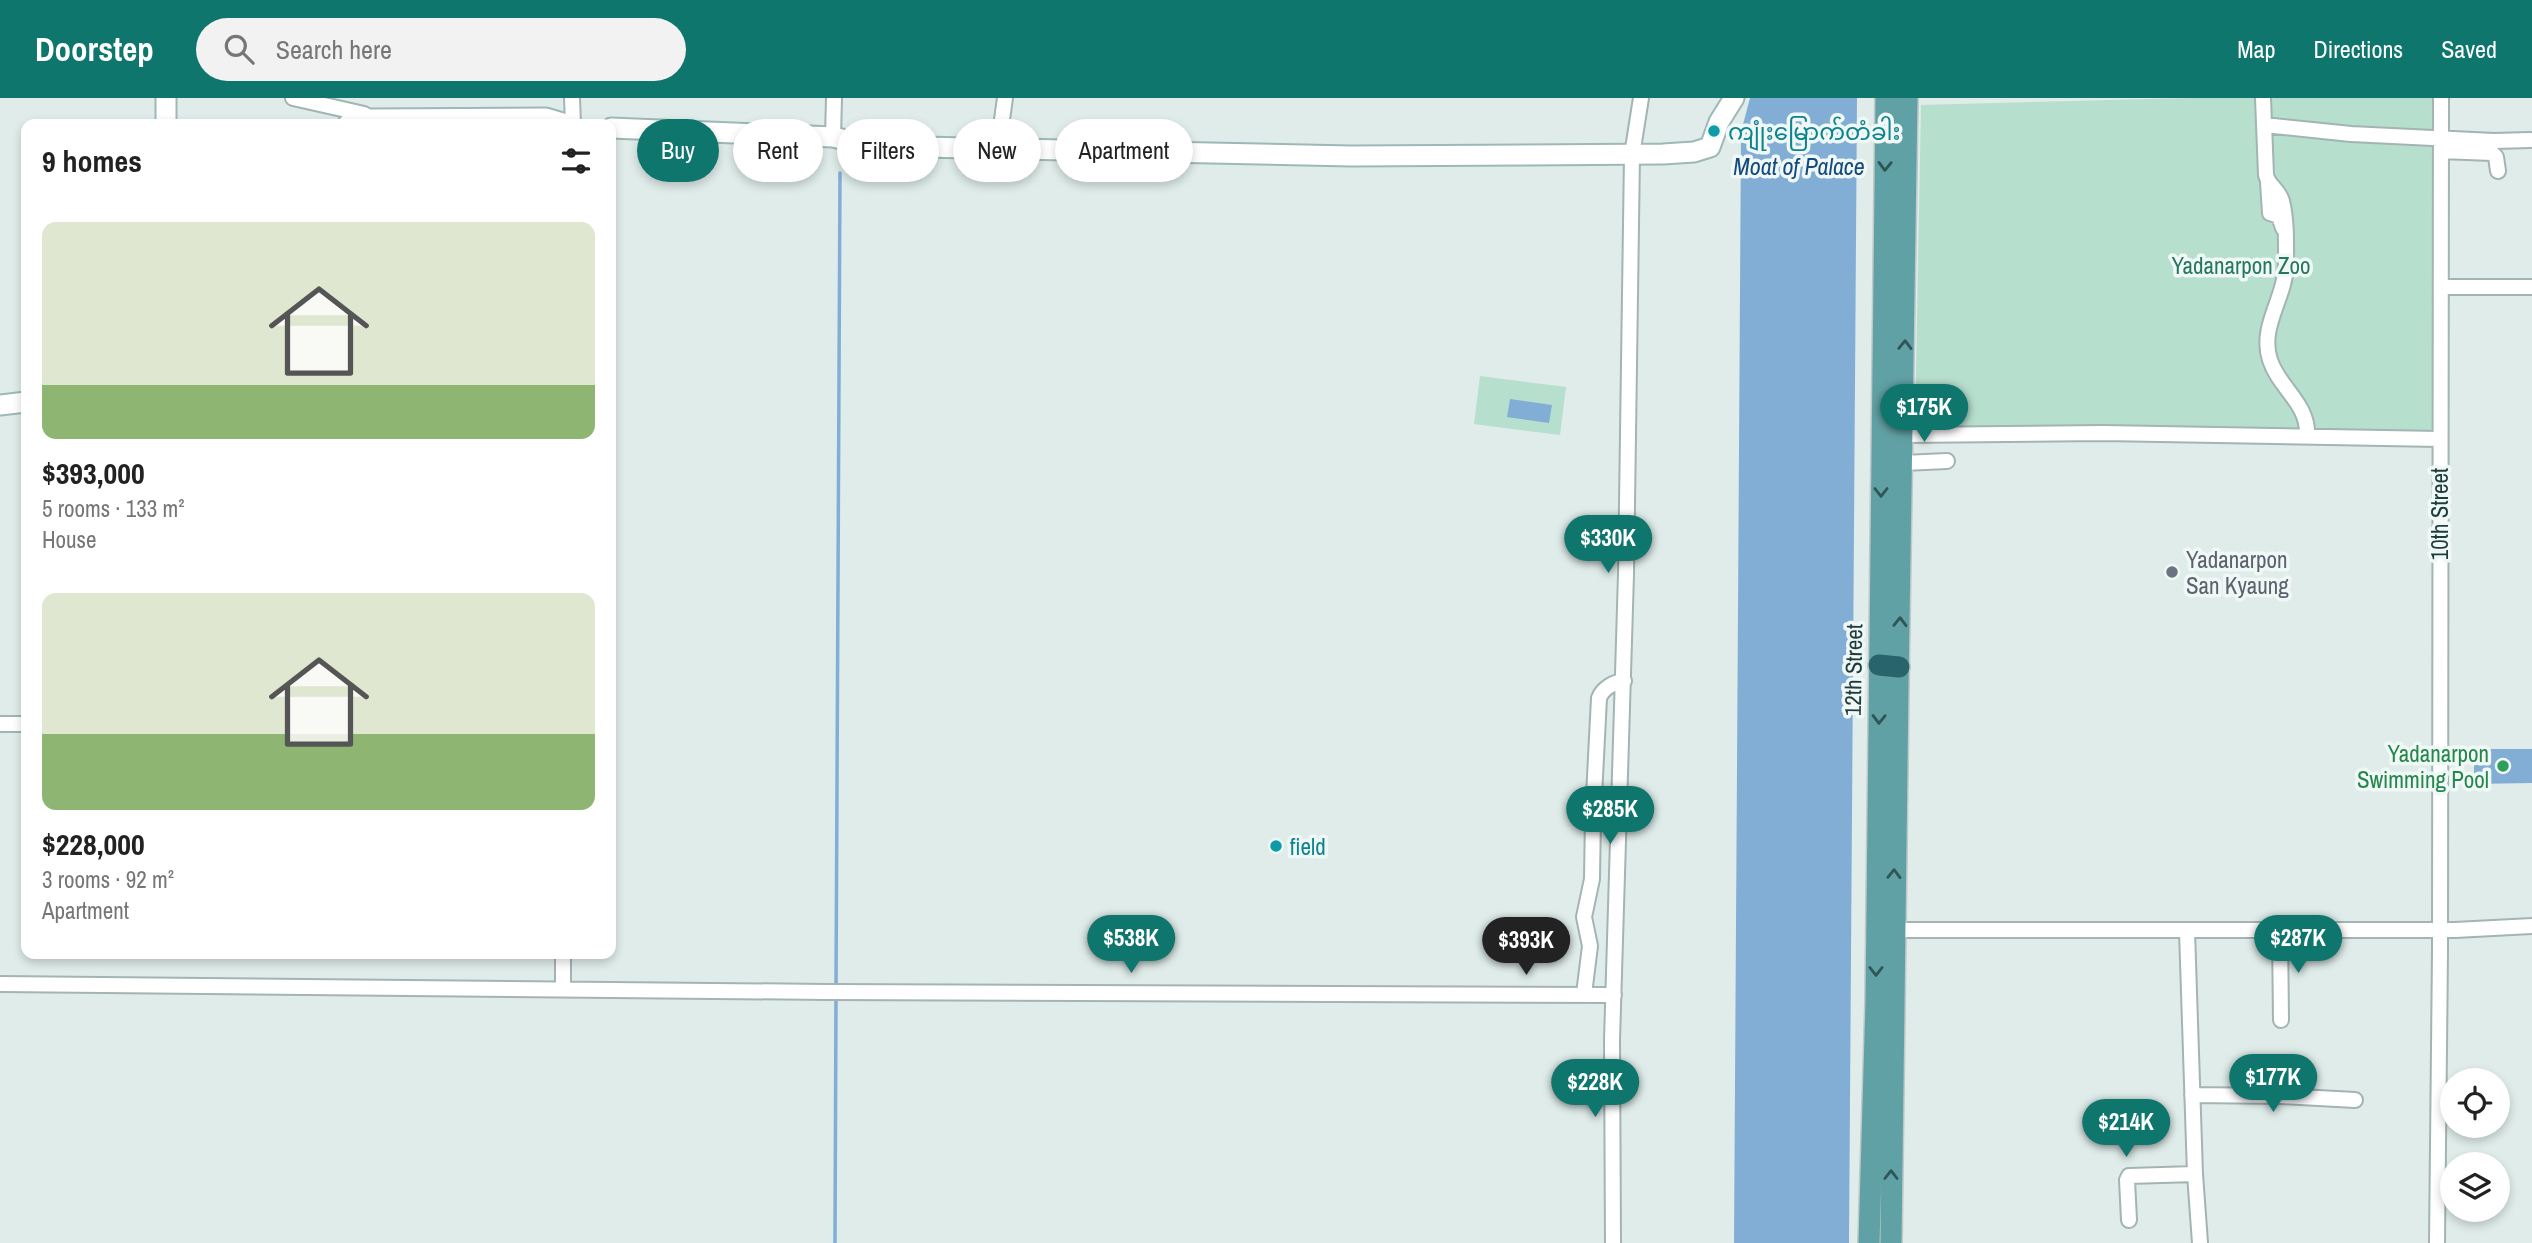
<!DOCTYPE html>
<meta charset="utf-8">
<style>
body{margin:0;font-family:"Archivo Narrow","Noto Sans Myanmar",sans-serif;background:#f2f2f2;color:#222;height:100vh;display:flex;flex-direction:column;font-size:26px;white-space:nowrap}
*{box-sizing:border-box;margin:0}
p{font-size:23px;color:#767676}
.icon{flex:none;width:38px;height:38px;fill:none;stroke:currentColor;stroke-width:2;stroke-linecap:round;stroke-linejoin:round}
.map{position:relative;flex:1;overflow:hidden}
.sheet{position:absolute;left:21px;top:21px;width:595px;height:840px;display:flex;flex-direction:column;background:#fff;border-radius:14px;box-shadow:0 4px 10px #0003}
.sheet>*{flex:none}
.hud{position:absolute;left:637px;top:21px;width:665px;height:63px;display:flex;gap:14px}
.controls{position:absolute;left:2440px;top:970px;display:grid;gap:14px}
.controls a{display:grid;place-items:center;width:70px;height:70px;border-radius:50%;background:#fff;box-shadow:0 4px 10px #0003;font-size:35px}
.price{position:absolute;translate:-50% -60px;padding:0 16px;border-radius:24px;background:#0f766e;color:#fff;font-size:23px;line-height:46px;filter:drop-shadow(0 2px 4px #0008)}
.price::after{content:'';position:absolute;left:50%;top:42px;width:21px;height:16px;margin-left:-10px;background:inherit;clip-path:polygon(0 0,100% 0,50% 100%)}
.price.current{background:#222;color:#fff}
ul{padding:0;list-style:none}
li{display:grid;align-content:center;gap:14px;height:371px;padding:0 21px}
li span{display:grid;place-items:center;height:217px;border-radius:14px;color:#555}
li>.icon{margin-inline-start:auto}
span .icon{width:126px;height:126px;fill:#fffc;stroke-width:1}
li b{font-size:30px}
h2{display:flex;justify-content:space-between;align-items:center;height:84px;padding:0 21px;font-size:30px}
.tag{padding:0 24px;border-radius:32px;background:#fff;box-shadow:0 4px 10px #0003;font-size:24px;line-height:63px}
.tag.current{background:#0f766e;color:#fff}
header{display:flex;align-items:center;gap:42px;box-sizing:border-box;height:98px;padding:0 35px;background:#0f766e;color:#fff}
header strong{font-size:33px}
nav{display:flex;gap:38px;margin-inline-start:auto;font-size:24px}
.search{width:490px;height:63px;background:#f2f2f2;display:flex;align-items:center;gap:18px;box-sizing:border-box;padding:0 24px;border-radius:38px;color:#767676;font-size:26px}
.map>svg:first-child{display:block}
</style>
<header>
<strong>Doorstep</strong>
<div class="search"><svg class="icon" aria-label="search" viewBox="0 0 24 24"><circle cx="10" cy="10" r="6"/><path d="M15 15l6 6"/></svg>Search here</div>
<nav><a>Map</a><a>Directions</a><a>Saved</a></nav>
</header>
<div class="map">
<svg width="2532" height="1145" viewBox="0 0 2532 1145">
<rect width="100%" height="100%" fill="#dfecea"/>
<path fill="#b6dfce" d="M2190,0H2432L2436,336L1915,332L1921,7Z
M1480,278L1566,289L1560,337L1474,326Z"/>
<path fill="#82aed6" d="M1750,0H1857L1849,1145H1734L1741,34Z
M1510,301L1552,307L1549,325L1507,319Z
M2474,651H2532V685L2474,686Z"/>
<g fill="none" stroke-linecap="round" stroke-linejoin="round">
<path stroke="#82aed6" stroke-width="3.5" d="M836,892L840,75
M835,1145L836,900"/>
<defs>
<path id="street" d="M293,0L364,16L370,21
M572,0L573,26
M2263,0L2266,77C2268,87 2279,92 2282,103C2287,123 2286,148 2286,168C2285,200 2259,229 2270,262C2279,290 2309,306 2307,338
M2264,27L2351,36L2494,43L2530,42
M833,39L834,0
M998,50L1005,0
M2441,53L2492,55L2496,59L2498,73
M2268,84L2270,115L2279,118L2283,130
M2441,189H2532
M1904,337L2103,335L2439,341
M1903,365L1947,363
M0,626H26
M1886,832H2455L2532,828
M2187,833L2195,1076L2200,1145
M2280,833L2281,922
M0,886L827,894L1614,897
M563,890V856
M1584,896L1590,848L1584,819L1592,781L1593,718L1599,600C1603,590 1614,584 1624,583
M2192,997L2281,998L2355,1002
M2129,1122L2127,1082L2129,1078L2195,1076
M1613,1145L1612,942L1626,476L1632,57L1641,0
M2437,1145L2440,853L2441,0"/>
<path id="secondary" d="M166,26V0
M348,26L370,21L546,20L566,26
M611,30L833,39L871,48L1351,58L1663,56L1694,54L1710,49L1719,24L1734,0
M0,307L26,304"/>
<path id="primary" d="M1869,1145L1876,904L1886,0
M1891,1145C1893,763 1903,382 1907,0"/>
<path id="highway" d="M1879,567L1899,569"/>
</defs>
<use href="#street" stroke="#a2b4b3" stroke-width="18"/>
<use href="#secondary" stroke="#9db8b7" stroke-width="23"/>
<use href="#primary" stroke="#c0c8c9" stroke-width="24"/>
<use href="#highway" stroke="#c0c8c9" stroke-width="24"/>
<use href="#street" stroke="#fff" stroke-width="14"/>
<use href="#secondary" stroke="#fff" stroke-width="19"/>
<use href="#primary" stroke="#60a1a5" stroke-width="21"/>
<use href="#highway" stroke="#28646b" stroke-width="21"/>
</g>
<defs><path id="oneway-chevron" d="M-2-3.5L2.5 0L-2 3.5" fill="none" stroke-width="1.6" stroke-linecap="round" stroke-linejoin="round" transform="scale(1.75)"/></defs>
<g stroke="#2f5557">
<use href="#oneway-chevron" transform="translate(1885 68) rotate(91)"/>
<use href="#oneway-chevron" transform="translate(1905 247) rotate(-89)"/>
<use href="#oneway-chevron" transform="translate(1881 394) rotate(90)"/>
<use href="#oneway-chevron" transform="translate(1900 524) rotate(-89)"/>
<use href="#oneway-chevron" transform="translate(1879 621) rotate(91)"/>
<use href="#oneway-chevron" transform="translate(1894 776) rotate(-89)"/>
<use href="#oneway-chevron" transform="translate(1876 873) rotate(90)"/>
<use href="#oneway-chevron" transform="translate(1891 1077) rotate(-90)"/>
</g>
<g fill="#0f9aa8" stroke="#f0f8f6" stroke-width="2.5">
<circle cx="1714" cy="33" r="7"/>
<circle cx="1276" cy="748" r="7"/>
</g>
<circle fill="#6b7280" stroke="#f0f8f6" stroke-width="2.5" cx="2172" cy="474" r="7"/>
<circle fill="#2e9e5b" stroke="#f0f8f6" stroke-width="2.5" cx="2503" cy="668" r="7"/>
<g text-anchor="middle" dominant-baseline="central" stroke-width="7" stroke-linejoin="round" paint-order="stroke">
<g font-size="23" fill="#0d838f" stroke="#f0f8f6" text-anchor="start">
<text x="1728" y="33">ကျုံးမြောက်တံခါး</text>
<text x="1290" y="748">field</text>
</g>
<g font-size="23" fill="#26775f" stroke="#f0f8f6">
<text x="2241" y="167">Yadanarpon Zoo</text>
</g>
<g font-size="23" fill="#1f3c3d" stroke="#f0f8f6">
<text transform="translate(2439 416) rotate(-90)">10th Street</text>
<text transform="translate(1853 572) rotate(-89)">12th Street</text>
</g>
<g font-size="23" fill="#5b616d" stroke="#f0f8f6" text-anchor="start">
<text x="2186" y="461">Yadanarpon<tspan x="2186" dy="26">San Kyaung</tspan></text>
</g>
<g font-size="23" fill="#27864d" stroke="#f0f8f6" text-anchor="end">
<text x="2489" y="655">Yadanarpon<tspan x="2489" dy="26">Swimming Pool</tspan></text>
</g>
<g font-size="24" font-style="italic" fill="#144a7d" stroke="#f0f8f6">
<text x="1799" y="68">Moat of Palace</text>
</g>
</g>
</svg>
<div class="controls">
<a><svg class="icon" aria-label="locate" viewBox="0 0 24 24"><circle cx="12" cy="12" r="6"/><path d="M12 2v4M12 18v4M2 12h4M18 12h4"/></svg></a>
<a><svg class="icon" aria-label="layers" viewBox="0 0 24 24"><path d="M12 4l9 5-9 5-9-5zM3 14l9 5 9-5"/></svg></a>
</div>
<b class="price" style="left:1924px;top:346px">$175K</b>
<b class="price" style="left:1608px;top:477px">$330K</b>
<b class="price" style="left:1610px;top:748px">$285K</b>
<b class="price" style="left:1131px;top:877px">$538K</b>
<b class="price" style="left:2298px;top:877px">$287K</b>
<b class="price current" style="left:1526px;top:879px">$393K</b>
<b class="price" style="left:2273px;top:1016px">$177K</b>
<b class="price" style="left:1595px;top:1021px">$228K</b>
<b class="price" style="left:2126px;top:1061px">$214K</b>
<div class="hud">
<a class="tag current">Buy</a>
<a class="tag">Rent</a>
<a class="tag">Filters</a>
<a class="tag">New</a>
<a class="tag">Apartment</a>
</div>
<section class="sheet">
<h2>9 homes<svg class="icon" aria-label="filters" viewBox="0 0 24 24"><path d="M4 7h16M4 17h16"/><circle cx="9" cy="7" r="2"/><circle cx="15" cy="17" r="2"/></svg></h2>
<ul>
<li><span style="background:linear-gradient(#dfe7d0 75%,#8fb573 0)"><svg class="icon" aria-label="home" viewBox="0 0 24 24"><path d="M3 11l9-7 9 7M6 9v11h12V9"/></svg></span><div><b>$393,000</b><p>5 rooms · 133 m²</p><p>House</p></div></li>
<li><span style="background:linear-gradient(#dfe7d0 65%,#8fb573 0)"><svg class="icon" aria-label="home" viewBox="0 0 24 24"><path d="M3 11l9-7 9 7M6 9v11h12V9"/></svg></span><div><b>$228,000</b><p>3 rooms · 92 m²</p><p>Apartment</p></div></li>
</ul>
</section>
</div>
